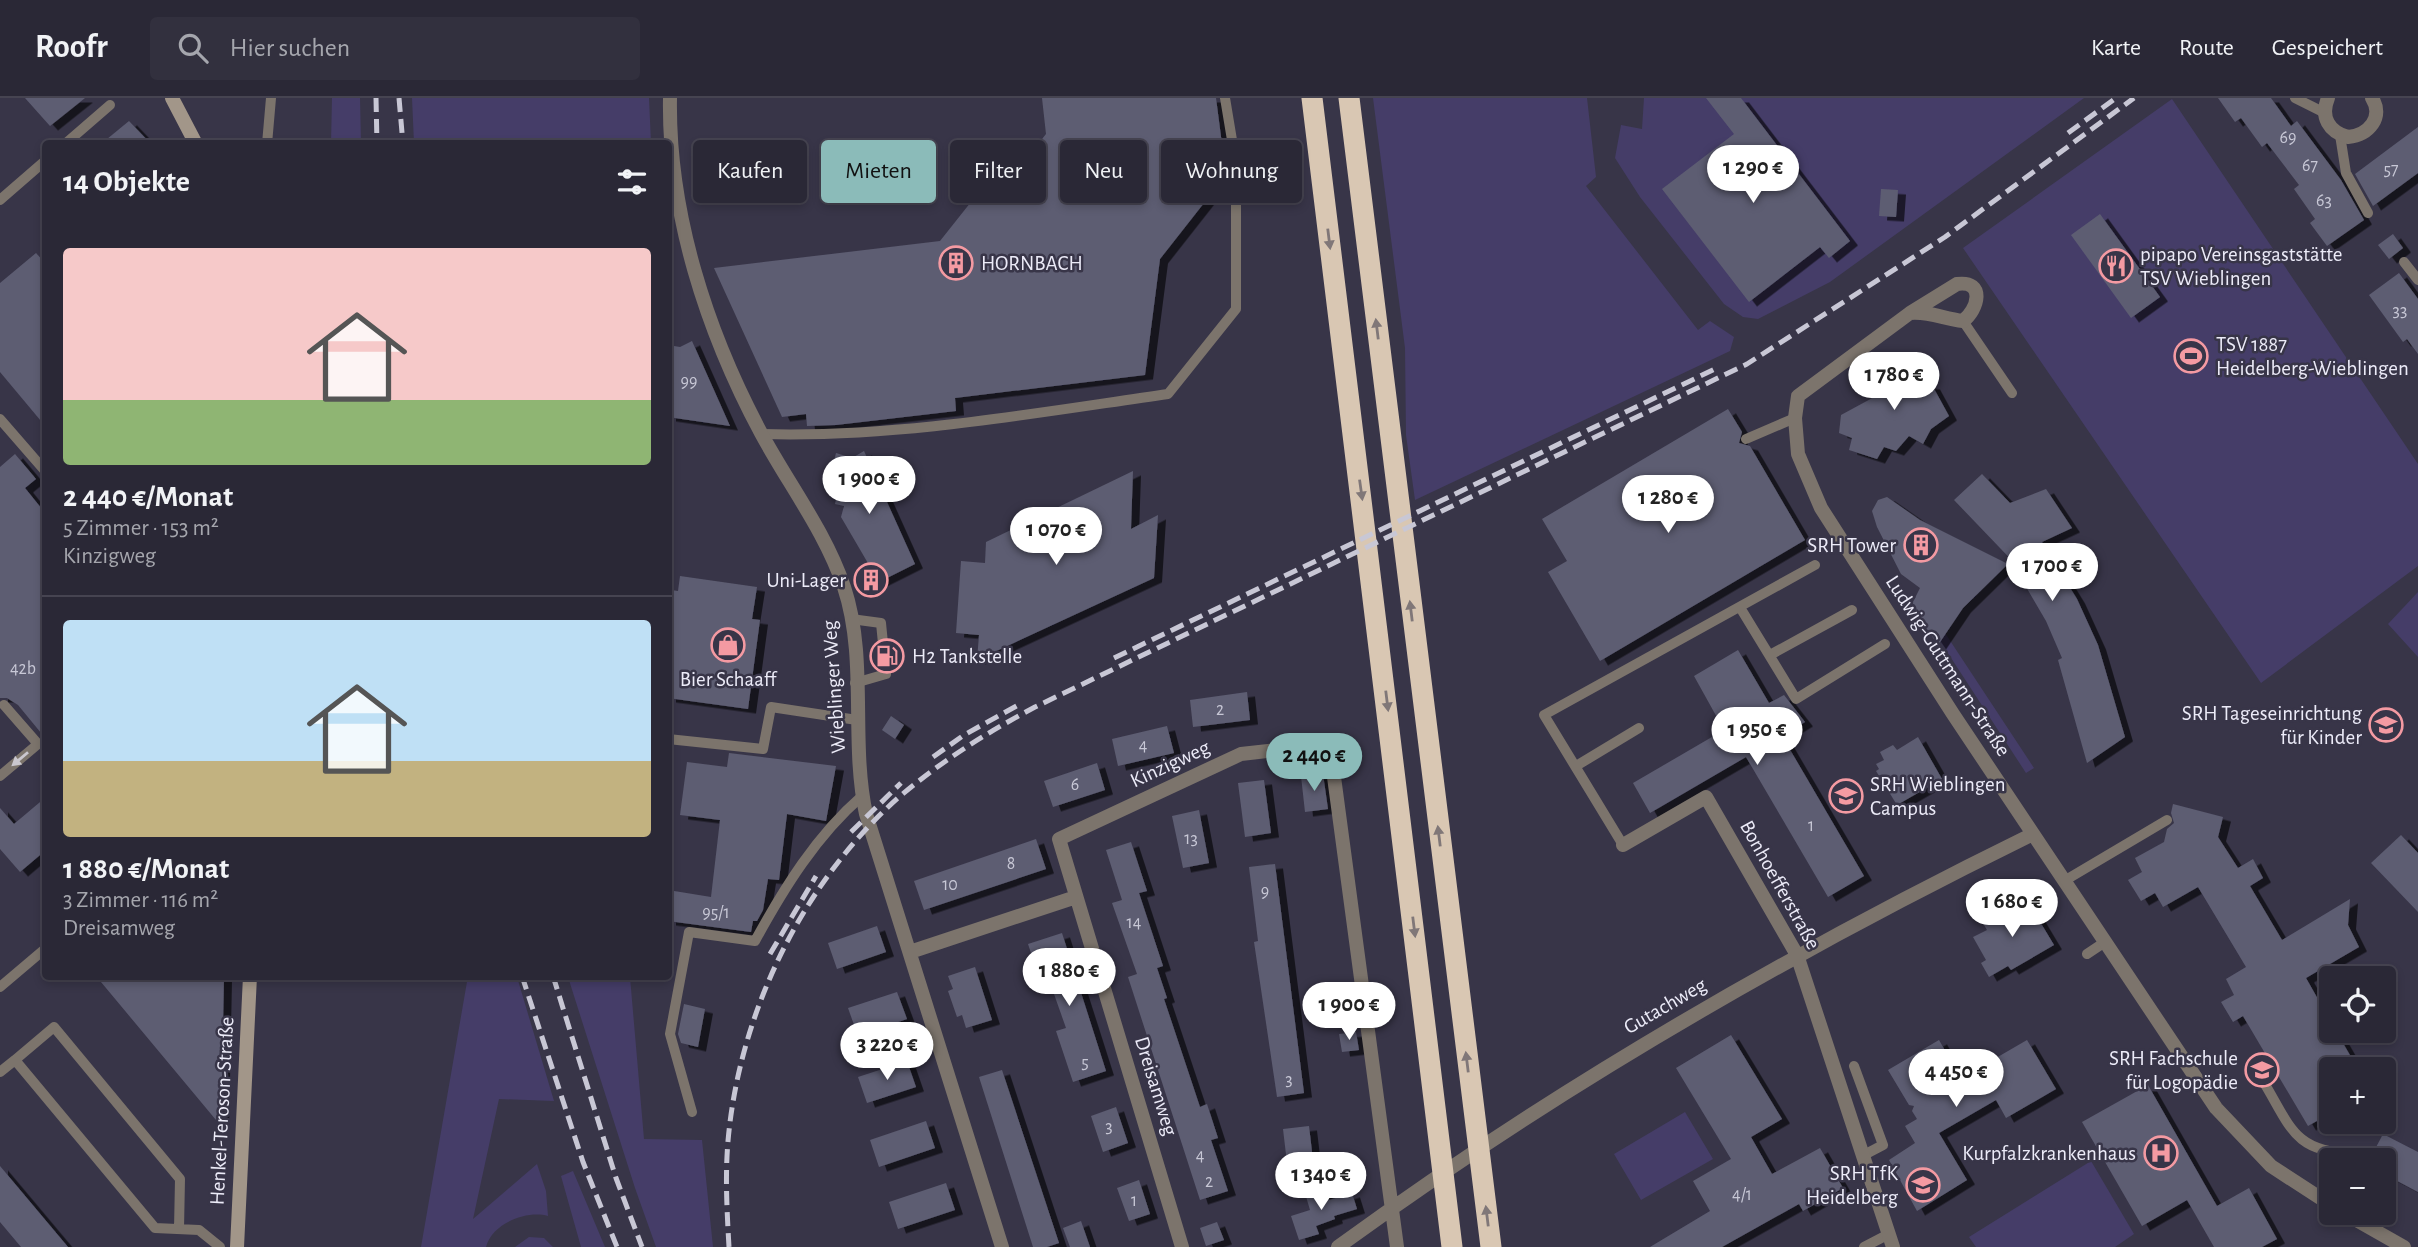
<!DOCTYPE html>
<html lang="de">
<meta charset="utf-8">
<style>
body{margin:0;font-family:"Alegreya Sans",sans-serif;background:#32303e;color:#f1f3f6;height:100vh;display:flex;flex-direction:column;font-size:26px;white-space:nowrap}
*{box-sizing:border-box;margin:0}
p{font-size:23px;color:#a5a6ad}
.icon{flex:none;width:38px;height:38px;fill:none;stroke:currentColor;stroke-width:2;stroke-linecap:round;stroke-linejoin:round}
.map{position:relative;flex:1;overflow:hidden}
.panel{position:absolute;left:42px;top:42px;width:630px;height:840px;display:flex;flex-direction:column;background:#2a2836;border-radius:7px;box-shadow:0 4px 10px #0003,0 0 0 2px #464451}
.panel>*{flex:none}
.hud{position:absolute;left:693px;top:42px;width:665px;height:63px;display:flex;gap:14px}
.buttons{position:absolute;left:2319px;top:868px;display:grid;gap:14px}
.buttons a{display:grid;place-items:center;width:77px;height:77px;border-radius:7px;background:#2a2836;box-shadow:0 4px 10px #0003,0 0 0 2px #464451;font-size:35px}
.price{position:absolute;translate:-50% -60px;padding:0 16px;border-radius:24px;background:#fff;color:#222;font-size:23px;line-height:46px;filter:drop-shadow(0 2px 4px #0008)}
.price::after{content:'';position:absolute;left:50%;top:42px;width:21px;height:16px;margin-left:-10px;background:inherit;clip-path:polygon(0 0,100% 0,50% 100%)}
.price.current{background:#8bbbb9;color:#111}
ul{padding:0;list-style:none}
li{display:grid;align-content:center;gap:14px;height:371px;padding:0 21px}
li+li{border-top:2px solid #464451}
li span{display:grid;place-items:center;height:217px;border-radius:7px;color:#555}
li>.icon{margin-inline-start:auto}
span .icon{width:126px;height:126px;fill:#fffc;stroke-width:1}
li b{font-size:30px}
h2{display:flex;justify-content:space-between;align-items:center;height:84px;padding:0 21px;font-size:30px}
.chip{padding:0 24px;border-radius:7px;background:#2a2836;box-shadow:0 4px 10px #0003,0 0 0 2px #464451;font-size:24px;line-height:63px}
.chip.current{background:#8bbbb9;color:#111}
header{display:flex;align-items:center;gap:42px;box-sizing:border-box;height:98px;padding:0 35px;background:#2a2836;border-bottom:2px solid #464451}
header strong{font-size:33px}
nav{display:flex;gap:38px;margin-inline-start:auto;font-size:24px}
.search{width:490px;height:63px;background:#32303e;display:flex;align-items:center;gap:18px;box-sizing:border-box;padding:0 24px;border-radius:7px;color:#a5a6ad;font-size:26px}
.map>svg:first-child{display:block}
</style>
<header>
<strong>Roofr</strong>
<div class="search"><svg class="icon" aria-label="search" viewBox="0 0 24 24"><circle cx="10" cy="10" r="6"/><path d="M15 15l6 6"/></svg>Hier suchen</div>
<nav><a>Karte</a><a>Route</a><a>Gespeichert</a></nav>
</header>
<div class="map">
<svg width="2418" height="1149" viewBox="0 0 2418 1149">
<defs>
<filter id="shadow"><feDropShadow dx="8" dy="4.5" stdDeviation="0" flood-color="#0009"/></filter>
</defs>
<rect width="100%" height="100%" fill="#383548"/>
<path fill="#453d68" d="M332,0H360L361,45H331Z
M412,0H649L651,45H414Z
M1373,0H1587L1596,79L1586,88L1698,232L1710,223L1734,239L1730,253L1415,402L1406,337L1405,250Z
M1644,0H2084L1830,184L1758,221L1743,219L1724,206L1640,99L1615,60L1621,27L1642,31Z
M2172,1L2418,366V468L2261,585L1963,150Z
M2418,494V559L2388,526Z
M1945,535L2034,670L2026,675L1940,543Z
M468,878L517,879L554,1003L499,1001L473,1121L537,1066L546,1093L548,1118C527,1112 492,1125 486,1149H421Z
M568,879H630L644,1041L702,1042L713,1149H656L635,1090Z
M1685,1014L1713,1061L1641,1102L1614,1056Z
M2091,1063L2134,1136L2115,1149H1976L1969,1139Z
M573,1073L605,1149H581L561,1078Z
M529,1139L544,1140L553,1149H515Z"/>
<path fill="#5d5d72" filter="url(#shadow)" d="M25,0H85L50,28Z
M1042,0H1216L1226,77L1160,161L1145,277L955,300L956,313L836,327L807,328L806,316L782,319L714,170L940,143L990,80L996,85L1016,60L1023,65L1046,36Z
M1706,0H1741L1850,143L1829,160L1820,149L1749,204L1662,91L1734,36Z
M2218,0H2271L2291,28L2297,23L2341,82L2364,122L2327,148L2310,125L2315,121L2294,91L2299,87L2267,45L2262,49L2241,20L2235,24Z
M129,23L151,46H101Z
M2418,29V75L2373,108L2355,76Z
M1881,91L1898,92L1896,119L1879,118Z
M2100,116L2160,199L2131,220L2071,137Z
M2393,136L2403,150L2389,161L2378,147Z
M36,155L46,166V329L0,274V185Z
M2399,175L2418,201V256L2407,241L2403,244L2369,197Z
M692,243L730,328L668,319V247L680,249Z
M1901,259L1923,260L1922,286L1932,287L1949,318L1931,331L1923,346L1909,338L1896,353L1884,349L1877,361L1849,352L1852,340L1839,335L1841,317L1876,298L1868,280L1875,268L1905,291Z
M1728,311L1742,334L1739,345L1750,348L1805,442L1600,563L1548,474L1567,463L1542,421Z
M864,353L915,466L879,484L841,419L844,408L835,406L837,396L826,394L836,355L852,360Z
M15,356L36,381L25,390L46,416V641L18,607L7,600H0V369Z
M1133,373L1131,431L1158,417L1154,480L977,562L979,537L956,535L961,463L985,465L986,444Z
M1982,376L2010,405L2046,391L2072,430L2042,444L2077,501L2098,547L2125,639L2087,665L2058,562L2062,560L2046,523L2015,470L2023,474L1954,402Z
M1887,399L1920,422L2008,466L1963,510L1938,547L1911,508L1920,490L1901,476L1877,429L1872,413L1878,402Z
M680,478L757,489L752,521L760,522L748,611L668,600V508L671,492L678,493Z
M1738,552L1769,605L1784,597L1805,624L1782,638L1864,778L1828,799L1746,659L1650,715L1633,685L1724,632L1694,578Z
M1247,594L1250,622L1193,629L1190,602Z
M891,618L904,627L895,641L882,632Z
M1167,628L1174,655L1118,668L1112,641Z
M1918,639L1942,681L1897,707L1876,673L1879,671L1876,666L1884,662L1880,654L1893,647L1897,652Z
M729,655L836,668L826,723L787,716L779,782L768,781L763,812L757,823H753L751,834L668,823V792L711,799L720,722L680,717L687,664L727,669Z
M1097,665L1105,692L1053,709L1044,683Z
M1323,676L1328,711L1305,714L1301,678Z
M1264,682L1271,735L1245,739L1238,685Z
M46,699V752L20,774L0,751V710L14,726Z
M2173,706L2223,719L2218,739L2238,770L2253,761L2263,780L2250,788L2282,842L2350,801L2348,827L2359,849L2306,880L2331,924V933H2336L2358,971H2331V1015L2308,1028L2243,918L2233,924L2221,904L2234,897L2226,881L2246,869L2198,789L2163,809L2155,795L2141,803L2128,782L2142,774L2135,760L2164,744L2167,731L2174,725L2171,715Z
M1199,712L1209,765L1183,770L1172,718Z
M2401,737L2418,755V814L2371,765Z
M1036,741L1046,771L924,812L914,783Z
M1131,744L1147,793L1139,795L1163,868L1157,870L1167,900L1164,901L1200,1009L1207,1006L1218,1040L1211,1042L1228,1093L1200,1102L1128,879L1137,876L1112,805L1122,802L1106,752Z
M1275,766L1304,995L1277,999L1254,844L1258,843L1249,769Z
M2027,802L2054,847L2011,872L2008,868L1989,879L1981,865L1986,862L1973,839L1987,832L1984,827Z
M877,828L886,854L837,871L828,845Z
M1062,835L1106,973L1073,984L1056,933L1066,930L1048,879L1040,882L1028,846Z
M975,869L992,922L966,930L962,917L957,919L948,893L953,891L948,878Z
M96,878H224L221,1028Z
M897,894L907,921L858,938L848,910Z
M684,906L705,911L698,949L681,945L678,936Z
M1356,934L1359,952L1342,954L1339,936Z
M1731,937L1782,1021L1751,1039L1772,1076L1820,1050L1843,1090L1803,1113L1799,1106L1722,1149H1650L1710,1113L1693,1083L1731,1061L1676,970Z
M1939,942L1954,968L1971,958L1977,971L2027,942L2056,991L2006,1020L1996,1002L1939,1035L1967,1082L1917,1113L1889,1062L1915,1045L1905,1028L1917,1021L1912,1013L1914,1008L1909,1007L1888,972Z
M907,963L916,989L867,1005L858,979Z
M1002,972L1059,1145L1047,1149H1033L979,979Z
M2148,987L2217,1108L2249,1090L2277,1141L2262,1149H2214L2187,1102L2142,1128L2082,1024Z
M1116,1009L1128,1045L1103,1054L1091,1018Z
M926,1023L935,1050L879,1069L870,1042Z
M1309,1028L1313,1062L1287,1065L1283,1031Z
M2383,1036L2418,1054V1094L2384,1076V1062H2378L2373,1055Z
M0,1068L68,1149H21L0,1124Z
M1139,1082L1150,1116L1129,1123L1117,1090Z
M946,1085L955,1112L898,1131L889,1104Z
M1324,1089L1329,1102L1352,1095L1357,1111L1334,1118L1335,1121L1316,1128L1319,1136L1299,1142L1291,1118L1310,1112L1305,1095Z
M1081,1123L1090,1149H1070L1063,1130Z
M1217,1124L1224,1142L1206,1148L1200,1130Z"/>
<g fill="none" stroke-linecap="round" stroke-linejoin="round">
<path stroke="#7c746c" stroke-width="10" d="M2295,0L2325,15
M2340,37L2346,75L2368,115
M65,46L110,7
M267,46L271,0
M0,102L46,62
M2404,164L2418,182
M1963,223L2012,295
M0,321L46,374
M762,336C897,340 1035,315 1168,296L1236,211V66L1225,0
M1746,341L1795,320
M1741,511L1796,601L1885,546
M851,521L881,525L886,576L855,585
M1770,557L1852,512
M668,641L763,651L771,609L857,622
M1576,668L1639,630
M0,678L38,646L4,607
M1623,747L1544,617L1815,467
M2064,783L2167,722
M2087,856L2105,844
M0,889L46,850
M15,962L54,929L180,1081L179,1131
M1854,968L1883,1047L1862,1058
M0,974L15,962L155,1130L199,1132L220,1149
M2263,983C2291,1029 2293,1053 2352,1056L2357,1062
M692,1014L670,936L689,834L755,843C784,790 816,738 862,698
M1864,1149L1889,1136"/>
<path stroke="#7c746c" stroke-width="14" d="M670,0C668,115 707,234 761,335C789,387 825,433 844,489C868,561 850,643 866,716L1002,1149
M2328,0C2320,19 2329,34 2348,39C2369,37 2384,19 2372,0
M1910,215L1957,186C1986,182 1978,212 1963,223C1944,221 1929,213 1910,215L1798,298L1795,320L1798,356L1821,410L1953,616L2216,1010L2271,1068L2331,1107
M1623,747L1706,699L1797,857L1893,1149
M910,854L1076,799
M2344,1115L2404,1149
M1182,1149L1059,741L1241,656L1319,647L1326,650L1332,664L1397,1149
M1338,1149C1557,989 1790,855 2033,736"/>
<path stroke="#a29689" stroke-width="14" d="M172,0L196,46
M237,1149L250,878"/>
<path stroke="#d9c7b3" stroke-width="21" d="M1312,0L1452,1149
M1349,0L1491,1149"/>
<path stroke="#c8c7d5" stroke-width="5" stroke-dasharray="14 7" stroke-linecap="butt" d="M376,0L377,46
M399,0L403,46
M2068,35L2116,0
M1114,560L1717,270
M933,659L964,637L1020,606
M851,734L901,685
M770,856L816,778
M522,878L583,1064L617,1149
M553,878L616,1080L642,1149
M729,1149C727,1114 725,1078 728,1043C739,916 802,785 898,700C940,664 986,635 1035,609L1747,266L1945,139L2134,0"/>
</g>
<defs><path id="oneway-solid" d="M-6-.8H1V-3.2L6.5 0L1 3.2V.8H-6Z" transform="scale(1.75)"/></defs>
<g fill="#807778">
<use href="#oneway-solid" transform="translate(1329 141) rotate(83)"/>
<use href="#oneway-solid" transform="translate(1377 231) rotate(-97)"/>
<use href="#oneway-solid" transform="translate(1361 392) rotate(82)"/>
<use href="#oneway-solid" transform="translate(1411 513) rotate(-97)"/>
<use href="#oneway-solid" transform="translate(1387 603) rotate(83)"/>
<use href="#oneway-solid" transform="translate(1439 738) rotate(-97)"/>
<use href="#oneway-solid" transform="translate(1414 829) rotate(83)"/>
<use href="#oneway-solid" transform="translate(1467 964) rotate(-97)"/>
<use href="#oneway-solid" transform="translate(1487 1118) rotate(-97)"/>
</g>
<use fill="#cac7ce" href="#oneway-solid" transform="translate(20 661) rotate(140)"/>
<defs>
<symbol id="building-ring" viewBox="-11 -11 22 22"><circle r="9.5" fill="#383548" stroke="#f49aa2" stroke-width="1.5"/><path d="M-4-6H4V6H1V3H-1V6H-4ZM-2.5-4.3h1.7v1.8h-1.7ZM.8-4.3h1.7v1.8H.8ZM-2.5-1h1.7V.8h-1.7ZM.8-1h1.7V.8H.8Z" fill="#f49aa2"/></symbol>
<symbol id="restaurant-ring" viewBox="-11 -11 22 22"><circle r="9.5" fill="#383548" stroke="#f49aa2" stroke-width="1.5"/><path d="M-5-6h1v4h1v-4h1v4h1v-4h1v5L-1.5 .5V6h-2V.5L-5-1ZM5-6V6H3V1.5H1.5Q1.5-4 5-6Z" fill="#f49aa2"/></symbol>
<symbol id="stadium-ring" viewBox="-11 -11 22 22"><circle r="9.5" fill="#383548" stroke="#f49aa2" stroke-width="1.5"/><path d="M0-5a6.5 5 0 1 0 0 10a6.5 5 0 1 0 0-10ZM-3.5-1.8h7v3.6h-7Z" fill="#f49aa2"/></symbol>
<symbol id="shop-ring" viewBox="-11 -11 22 22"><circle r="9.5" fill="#383548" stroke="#f49aa2" stroke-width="1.5"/><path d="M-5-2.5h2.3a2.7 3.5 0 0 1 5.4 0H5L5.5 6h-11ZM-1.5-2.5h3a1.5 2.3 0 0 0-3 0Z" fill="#f49aa2"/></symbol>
<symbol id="fuel-ring" viewBox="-11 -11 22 22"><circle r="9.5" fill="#383548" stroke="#f49aa2" stroke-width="1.5"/><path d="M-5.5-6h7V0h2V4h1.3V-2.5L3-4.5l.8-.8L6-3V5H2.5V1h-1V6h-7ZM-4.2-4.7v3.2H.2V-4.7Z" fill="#f49aa2"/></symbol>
<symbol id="school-ring" viewBox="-11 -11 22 22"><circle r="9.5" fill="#383548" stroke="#f49aa2" stroke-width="1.5"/><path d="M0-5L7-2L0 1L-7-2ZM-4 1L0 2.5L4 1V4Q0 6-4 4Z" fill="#f49aa2"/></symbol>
<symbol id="university-ring" viewBox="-11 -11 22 22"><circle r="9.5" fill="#383548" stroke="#f49aa2" stroke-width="1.5"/><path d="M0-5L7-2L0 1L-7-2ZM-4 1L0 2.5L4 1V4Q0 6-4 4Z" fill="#f49aa2"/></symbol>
<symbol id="hospital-ring" viewBox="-11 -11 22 22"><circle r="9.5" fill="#383548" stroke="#f49aa2" stroke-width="1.5"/><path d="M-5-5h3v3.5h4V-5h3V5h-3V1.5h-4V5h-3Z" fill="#f49aa2"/></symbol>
</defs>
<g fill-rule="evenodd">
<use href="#building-ring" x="937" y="146" width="38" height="38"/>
<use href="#restaurant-ring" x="2097" y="149" width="38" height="38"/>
<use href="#stadium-ring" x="2172" y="239" width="38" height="38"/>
<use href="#building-ring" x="1902" y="428" width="38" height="38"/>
<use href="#building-ring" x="852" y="463" width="38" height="38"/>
<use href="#shop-ring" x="709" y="528" width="38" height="38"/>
<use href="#fuel-ring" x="868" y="539" width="38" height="38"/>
<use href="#school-ring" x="2367" y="608" width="38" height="38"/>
<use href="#university-ring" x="1827" y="679" width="38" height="38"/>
<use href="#university-ring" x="2243" y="953" width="38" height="38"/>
<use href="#hospital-ring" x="2142" y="1036" width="38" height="38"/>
<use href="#school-ring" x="1904" y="1068" width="38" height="38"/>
</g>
<g text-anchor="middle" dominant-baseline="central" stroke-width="5" stroke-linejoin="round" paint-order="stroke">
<g font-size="18" fill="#c8c8d6">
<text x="2288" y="40">69</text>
<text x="2310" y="68">67</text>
<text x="2391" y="72">57</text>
<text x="2324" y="103">63</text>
<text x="2400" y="213">33</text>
<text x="689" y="284">99</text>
<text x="23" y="571">42b</text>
<text x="1220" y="612">2</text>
<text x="1143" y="648">4</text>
<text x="1075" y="687">6</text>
<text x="1811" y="728">1</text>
<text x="1191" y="741">13</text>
<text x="1011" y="766">8</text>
<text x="950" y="787">10</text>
<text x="1265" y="794">9</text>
<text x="716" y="815">95/1</text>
<text x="1134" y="825">14</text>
<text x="1085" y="965">5</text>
<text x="1289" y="982">3</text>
<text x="1109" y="1029">3</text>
<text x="1200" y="1058">4</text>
<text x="1209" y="1084">2</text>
<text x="1742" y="1097">4/1</text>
<text x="1134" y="1103">1</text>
</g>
<g font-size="21" fill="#ecebf8" stroke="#383548" text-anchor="end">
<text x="2140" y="156" text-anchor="start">pipapo Vereinsgaststätte<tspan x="2140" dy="24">TSV Wieblingen</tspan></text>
<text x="981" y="165" text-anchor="start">HORNBACH</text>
<text x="2216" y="246" text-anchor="start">TSV 1887<tspan x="2216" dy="24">Heidelberg-Wieblingen</tspan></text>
<text x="1896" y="447">SRH Tower</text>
<text x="846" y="482">Uni-Lager</text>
<text x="912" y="558" text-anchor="start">H2 Tankstelle</text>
<text x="728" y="581" text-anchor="middle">Bier Schaaff</text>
<text x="2362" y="615">SRH Tageseinrichtung<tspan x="2362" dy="24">für Kinder</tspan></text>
<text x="1870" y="686" text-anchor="start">SRH Wieblingen<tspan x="1870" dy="24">Campus</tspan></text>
<text x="2238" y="960">SRH Fachschule<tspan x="2238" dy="24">für Logopädie</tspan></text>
<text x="2136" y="1055">Kurpfalzkrankenhaus</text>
<text x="1898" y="1075">SRH TfK<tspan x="1898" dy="24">Heidelberg</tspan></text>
</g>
<g font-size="21" fill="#ecebf8" stroke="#383548">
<text transform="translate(1948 568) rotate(57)">Ludwig-Guttmann-Straße</text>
<text transform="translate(834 589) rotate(-94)">Wieblinger Weg</text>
<text transform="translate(1170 666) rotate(-25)">Kinzigweg</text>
<text transform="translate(1780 787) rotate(61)">Bonhoefferstraße</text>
<text transform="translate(1665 908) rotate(-30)">Gutachweg</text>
<text transform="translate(1156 988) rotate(73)">Dreisamweg</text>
<text transform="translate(222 1013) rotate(-87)">Henkel-Teroson-Straße</text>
</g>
</g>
</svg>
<div class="buttons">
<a><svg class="icon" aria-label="locate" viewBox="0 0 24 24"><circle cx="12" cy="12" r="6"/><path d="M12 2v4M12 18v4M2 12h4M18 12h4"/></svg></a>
<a>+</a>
<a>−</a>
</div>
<b class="price" style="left:1753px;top:107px">1 290 €</b>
<b class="price" style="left:1894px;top:314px">1 780 €</b>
<b class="price" style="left:869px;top:418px">1 900 €</b>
<b class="price" style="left:1668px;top:437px">1 280 €</b>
<b class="price" style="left:1056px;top:469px">1 070 €</b>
<b class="price" style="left:2052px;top:505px">1 700 €</b>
<b class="price" style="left:1757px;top:669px">1 950 €</b>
<b class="price current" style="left:1314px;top:695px">2 440 €</b>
<b class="price" style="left:2012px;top:841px">1 680 €</b>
<b class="price" style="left:1069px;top:910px">1 880 €</b>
<b class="price" style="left:1349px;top:944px">1 900 €</b>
<b class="price" style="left:887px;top:984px">3 220 €</b>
<b class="price" style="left:1956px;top:1011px">4 450 €</b>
<b class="price" style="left:1321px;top:1114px">1 340 €</b>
<div class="hud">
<a class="chip">Kaufen</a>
<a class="chip current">Mieten</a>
<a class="chip">Filter</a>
<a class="chip">Neu</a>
<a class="chip">Wohnung</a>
</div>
<section class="panel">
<h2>14 Objekte<svg class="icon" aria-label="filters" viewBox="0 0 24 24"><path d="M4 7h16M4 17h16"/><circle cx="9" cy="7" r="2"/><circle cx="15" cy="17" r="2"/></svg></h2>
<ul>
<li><span style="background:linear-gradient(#f6c9c9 70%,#8fb573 0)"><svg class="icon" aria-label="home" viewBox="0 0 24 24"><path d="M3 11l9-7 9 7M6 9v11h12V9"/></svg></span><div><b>2 440 €/Monat</b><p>5 Zimmer · 153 m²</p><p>Kinzigweg</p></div></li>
<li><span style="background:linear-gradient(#bfe0f5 65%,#c2b280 0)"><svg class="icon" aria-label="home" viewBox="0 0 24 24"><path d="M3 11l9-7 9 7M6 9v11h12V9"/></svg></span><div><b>1 880 €/Monat</b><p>3 Zimmer · 116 m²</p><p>Dreisamweg</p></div></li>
</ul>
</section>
</div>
